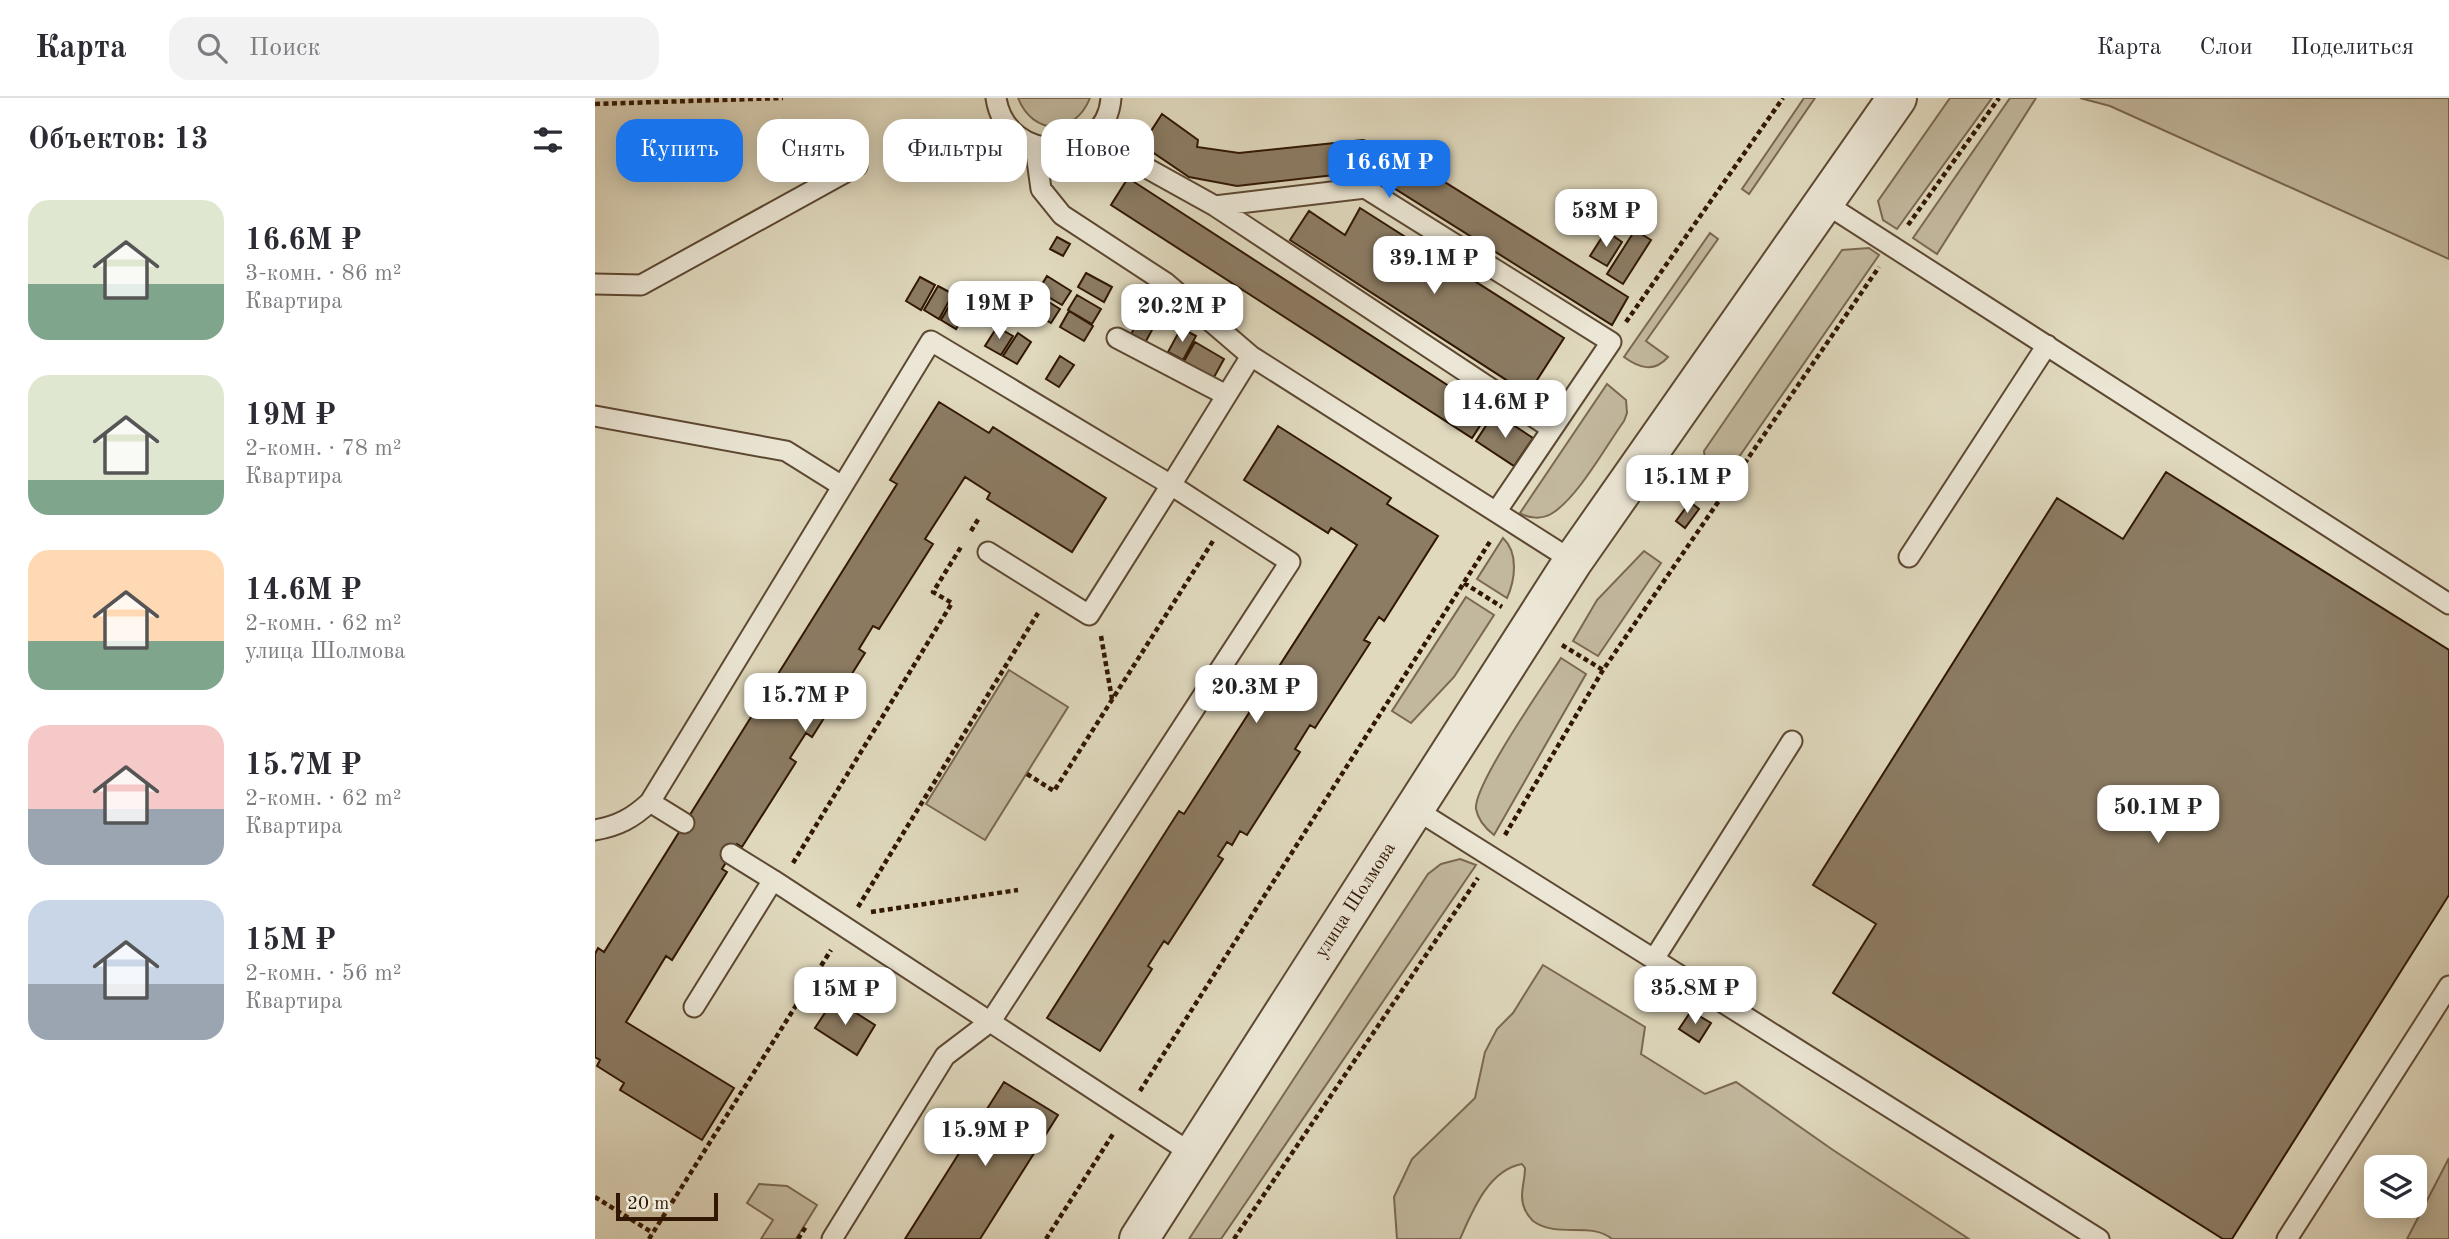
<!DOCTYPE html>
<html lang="ru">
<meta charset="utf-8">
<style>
body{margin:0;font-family:"Old Standard TT",serif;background:#f2f2f3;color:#2b2b33;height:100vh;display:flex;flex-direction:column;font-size:26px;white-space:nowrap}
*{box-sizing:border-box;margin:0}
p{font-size:23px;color:#7c7c81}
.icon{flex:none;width:38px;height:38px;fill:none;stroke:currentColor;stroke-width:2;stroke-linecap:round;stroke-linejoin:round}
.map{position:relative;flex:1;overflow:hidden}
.side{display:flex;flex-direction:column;background:#fff;width:595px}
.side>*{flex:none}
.banner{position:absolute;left:21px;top:21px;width:665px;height:63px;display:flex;gap:14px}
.fabs{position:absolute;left:1769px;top:1057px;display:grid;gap:14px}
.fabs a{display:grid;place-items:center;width:63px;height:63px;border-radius:14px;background:#fff;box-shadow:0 4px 18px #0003;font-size:35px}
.scale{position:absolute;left:21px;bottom:18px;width:102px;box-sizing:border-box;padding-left:7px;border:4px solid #311703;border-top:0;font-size:19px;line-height:24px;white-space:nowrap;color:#311703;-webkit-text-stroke:5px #ebe6d5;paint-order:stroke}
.price{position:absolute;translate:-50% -60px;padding:0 16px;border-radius:14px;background:#fff;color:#222;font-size:23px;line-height:46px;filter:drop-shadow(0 2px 4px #0008)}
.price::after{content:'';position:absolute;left:50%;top:42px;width:21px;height:16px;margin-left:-10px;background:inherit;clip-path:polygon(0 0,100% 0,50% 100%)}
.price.active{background:#1a73e8;color:#fff}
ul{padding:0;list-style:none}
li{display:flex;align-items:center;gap:21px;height:175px;padding:0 28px}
li span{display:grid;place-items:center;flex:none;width:196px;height:140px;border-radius:21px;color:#555}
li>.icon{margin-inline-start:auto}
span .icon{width:84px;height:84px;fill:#fffc;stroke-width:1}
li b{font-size:30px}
h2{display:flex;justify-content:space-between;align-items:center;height:84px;padding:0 28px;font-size:30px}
.pill{padding:0 24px;border-radius:21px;background:#fff;box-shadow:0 4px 18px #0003;font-size:24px;line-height:63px}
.pill.active{background:#1a73e8;color:#fff}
header{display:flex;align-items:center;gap:42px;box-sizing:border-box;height:98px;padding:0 35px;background:#fff;border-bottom:2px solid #e1e1e2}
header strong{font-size:33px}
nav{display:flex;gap:38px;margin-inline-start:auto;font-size:24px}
.search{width:490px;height:63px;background:#f2f2f3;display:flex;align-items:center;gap:18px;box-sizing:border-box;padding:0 24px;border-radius:21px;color:#7c7c81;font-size:26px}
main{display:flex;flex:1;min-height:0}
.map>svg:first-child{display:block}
</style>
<header>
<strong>Карта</strong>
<div class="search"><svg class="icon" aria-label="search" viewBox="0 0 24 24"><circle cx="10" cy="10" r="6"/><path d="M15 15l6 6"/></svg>Поиск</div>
<nav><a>Карта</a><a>Слои</a><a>Поделиться</a></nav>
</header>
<main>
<section class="side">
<h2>Объектов: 13<svg class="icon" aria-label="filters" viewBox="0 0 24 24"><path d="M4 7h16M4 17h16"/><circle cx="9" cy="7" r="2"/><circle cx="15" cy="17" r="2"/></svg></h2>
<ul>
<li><span style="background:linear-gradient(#dfe7d0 60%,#7fa58c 0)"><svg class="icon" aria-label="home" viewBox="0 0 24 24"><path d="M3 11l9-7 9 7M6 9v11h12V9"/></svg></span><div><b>16.6M ₽</b><p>3-комн. · 86 m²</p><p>Квартира</p></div></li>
<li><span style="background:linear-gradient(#dfe7d0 75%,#7fa58c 0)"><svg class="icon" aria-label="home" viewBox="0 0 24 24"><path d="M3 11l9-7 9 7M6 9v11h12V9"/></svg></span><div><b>19M ₽</b><p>2-комн. · 78 m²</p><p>Квартира</p></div></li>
<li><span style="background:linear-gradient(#ffd9b3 65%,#7fa58c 0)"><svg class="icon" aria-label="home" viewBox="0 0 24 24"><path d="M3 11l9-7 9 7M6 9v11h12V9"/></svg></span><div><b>14.6M ₽</b><p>2-комн. · 62 m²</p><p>улица Шолмова</p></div></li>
<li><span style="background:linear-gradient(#f6c9c9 60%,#9aa5b1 0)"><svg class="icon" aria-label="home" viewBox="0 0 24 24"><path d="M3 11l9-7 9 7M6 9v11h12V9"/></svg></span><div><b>15.7M ₽</b><p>2-комн. · 62 m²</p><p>Квартира</p></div></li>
<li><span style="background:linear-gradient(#c9d6e8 60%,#9aa5b1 0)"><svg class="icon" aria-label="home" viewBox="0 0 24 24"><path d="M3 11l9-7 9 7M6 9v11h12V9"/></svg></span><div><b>15M ₽</b><p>2-комн. · 56 m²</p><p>Квартира</p></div></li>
</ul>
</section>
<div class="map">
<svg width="1854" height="1141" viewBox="0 0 1854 1141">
<rect width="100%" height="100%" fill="#e0d9be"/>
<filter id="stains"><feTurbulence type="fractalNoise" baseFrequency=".00286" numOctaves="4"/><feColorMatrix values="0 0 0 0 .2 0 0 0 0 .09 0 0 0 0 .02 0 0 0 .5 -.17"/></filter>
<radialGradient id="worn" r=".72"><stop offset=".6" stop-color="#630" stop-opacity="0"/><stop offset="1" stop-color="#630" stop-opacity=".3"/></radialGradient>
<path fill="#c2b89e" stroke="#7a6850" stroke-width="2" d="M423,0H495C480,38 438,38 423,0Z
M1209,0H1220L1154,96L1147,91Z
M1355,0H1397L1302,131L1288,122L1283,103Z
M1415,0H1441L1342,156L1318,140Z
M1485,0H1854V161L1515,8Z
M1115,135L1123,141L1051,243L1073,259C1059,275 1044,270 1029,259Z
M1274,150L1284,157L1128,382L1111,370L1109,353L1247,152Z
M1012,286L1031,302L1032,315L1029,323C1011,348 982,401 956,416C947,421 934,421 925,415Z
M908,440C924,455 920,482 912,500L882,481Z
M1049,453L1066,465L1003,558L978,543L1002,502Z
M871,499L899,517L859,579L816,625L797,613Z
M966,560L991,576L899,737C890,730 883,722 881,711C878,688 950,585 966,560Z
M414,572L473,609L390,742L331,706Z
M865,761L881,767L626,1141H594L833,776L846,766Z
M948,867L1050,929L1046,956L1110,996L1141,984L1238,1052L1374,1141H1017C995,1123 963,1141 938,1123C931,1116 927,1108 927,1098C927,1089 930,1080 930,1070L927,1066C893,1072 877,1114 865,1141H802L799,1099L817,1061L880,1000L890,954L902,931L918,915Z
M1854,1060V1141H1812Z
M164,1086L192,1088L222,1107L201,1141H166L178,1122L152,1105Z"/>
<path fill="#8c7c64" stroke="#311703" stroke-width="2" d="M567,16L603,42L602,49L644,55L768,42L797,51L1033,199L1017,227L781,79L766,74L642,88L594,79L547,47Z
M533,80L894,314L877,340L516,107Z
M765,110L969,240L933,296L695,142L714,113L750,137Z
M1040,132L1056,142L1028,186L1012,176Z
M1011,133L1027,144L1012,168L995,158Z
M462,139L475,146L468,158L455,151Z
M491,175L517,189L509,204L483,189Z
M452,178L476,193L467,207L443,193Z
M325,179L340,187L326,212L311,203Z
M343,188L358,196L344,221L329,212Z
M441,196L465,211L456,225L432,211Z
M482,197L506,211L497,226L473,212Z
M360,198L375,207L361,231L346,222Z
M551,209L565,217L550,245L535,238Z
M474,213L498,228L489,243L465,229Z
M402,229L418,238L406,257L390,248Z
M586,230L601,238L588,262L573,254Z
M423,235L436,244L422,266L408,258Z
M600,244L629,261L618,281L588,265Z
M465,258L479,267L464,289L451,281Z
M344,304L394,335L398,329L511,400L477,454L392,401L395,395L370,379L330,441L338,446L284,531L278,528L264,551L270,555L217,639L211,635L195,660L201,664L147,749L142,746L127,771L132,774L77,862L71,858L31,924L139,990L107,1042L25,992L29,985L2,968L5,962L0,959V856L3,850L9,854L302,386L295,382Z
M898,317L910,326L912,323L938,340L919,368L881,343Z
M683,328L796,400L792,406L843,438L789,523L784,519L769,542L775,545L720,630L715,627L700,651L705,654L652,737L645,733L637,747L632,744L623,758L628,761L573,846L569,843L553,868L557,871L505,953L452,920L584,713L589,716L762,447L736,430L733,435L649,382Z
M1571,374L1854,552V797L1637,1141H1628L1238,895L1281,826L1218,787L1462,400L1528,441Z
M1095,404L1104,411L1090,430L1081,423Z
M239,901L280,927L262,957L220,930Z
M1096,913L1116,925L1104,944L1084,931Z
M409,984L463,1017L385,1141H310Z"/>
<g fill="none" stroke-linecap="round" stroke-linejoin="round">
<defs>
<path id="lane" d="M401,0C411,67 511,66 516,0
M440,48L446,91L467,117L571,185L656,258
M548,68L620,108L957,331
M1228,104L1854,506
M620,108L770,90L1016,244L901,414
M0,186L46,187L262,68
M522,240L631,297
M0,318L191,353L247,388
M1314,459L1452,247
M55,704L89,725
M820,711L1504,1141
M0,732C23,728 38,720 55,704L336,243L576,387L656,258L978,463
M136,756L178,782
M1059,861L1197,643
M99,909L178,782L599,1057
M237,1141L350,958L396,923L695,464L576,387L494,517L393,454
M1692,1141L1854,888"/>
<g id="street">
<path id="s1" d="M544,1141L978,463L1302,0"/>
</g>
</defs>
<use href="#lane" stroke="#5d4832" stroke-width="23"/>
<use href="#street" stroke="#5d4832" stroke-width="42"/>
<path stroke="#311703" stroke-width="4.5" stroke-dasharray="5 3.5" stroke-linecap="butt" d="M0,6L188,0
M1313,127L1404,0
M1031,224L1188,0
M376,433L384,420
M869,485L907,509
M506,538L517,601
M967,547L1008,572
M432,676L459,693L618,443
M910,737L1008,572L1284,169
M198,765L357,505L338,494L366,449
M263,809L443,515
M276,814L423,792
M545,993L896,442
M0,1099L58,1135
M54,1141L236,852
M203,1141L212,1127
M451,1141L518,1036
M639,1141L883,780"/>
<use href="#lane" stroke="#ebe6d5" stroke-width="19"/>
<use href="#street" stroke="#ebe6d5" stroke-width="38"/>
</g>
<g text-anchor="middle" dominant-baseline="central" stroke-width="5" stroke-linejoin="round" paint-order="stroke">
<g font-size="19" fill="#311703" stroke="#ebe6d5">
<text stroke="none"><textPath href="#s1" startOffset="402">улица Шолмова</textPath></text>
</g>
</g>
<rect width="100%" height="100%" filter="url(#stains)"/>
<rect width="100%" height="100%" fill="url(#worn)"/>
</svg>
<div class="fabs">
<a><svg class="icon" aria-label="layers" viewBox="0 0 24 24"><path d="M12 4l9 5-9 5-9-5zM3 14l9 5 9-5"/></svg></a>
</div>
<div class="scale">20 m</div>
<b class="price active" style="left:794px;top:102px">16.6M ₽</b>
<b class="price" style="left:1011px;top:151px">53M ₽</b>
<b class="price" style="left:839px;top:198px">39.1M ₽</b>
<b class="price" style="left:404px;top:243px">19M ₽</b>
<b class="price" style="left:587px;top:246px">20.2M ₽</b>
<b class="price" style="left:910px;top:342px">14.6M ₽</b>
<b class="price" style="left:1092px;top:417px">15.1M ₽</b>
<b class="price" style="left:661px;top:627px">20.3M ₽</b>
<b class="price" style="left:210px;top:635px">15.7M ₽</b>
<b class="price" style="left:1563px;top:747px">50.1M ₽</b>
<b class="price" style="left:1100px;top:928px">35.8M ₽</b>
<b class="price" style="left:250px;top:929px">15M ₽</b>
<b class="price" style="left:390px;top:1070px">15.9M ₽</b>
<div class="banner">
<a class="pill active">Купить</a>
<a class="pill">Снять</a>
<a class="pill">Фильтры</a>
<a class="pill">Новое</a>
</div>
</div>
</main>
